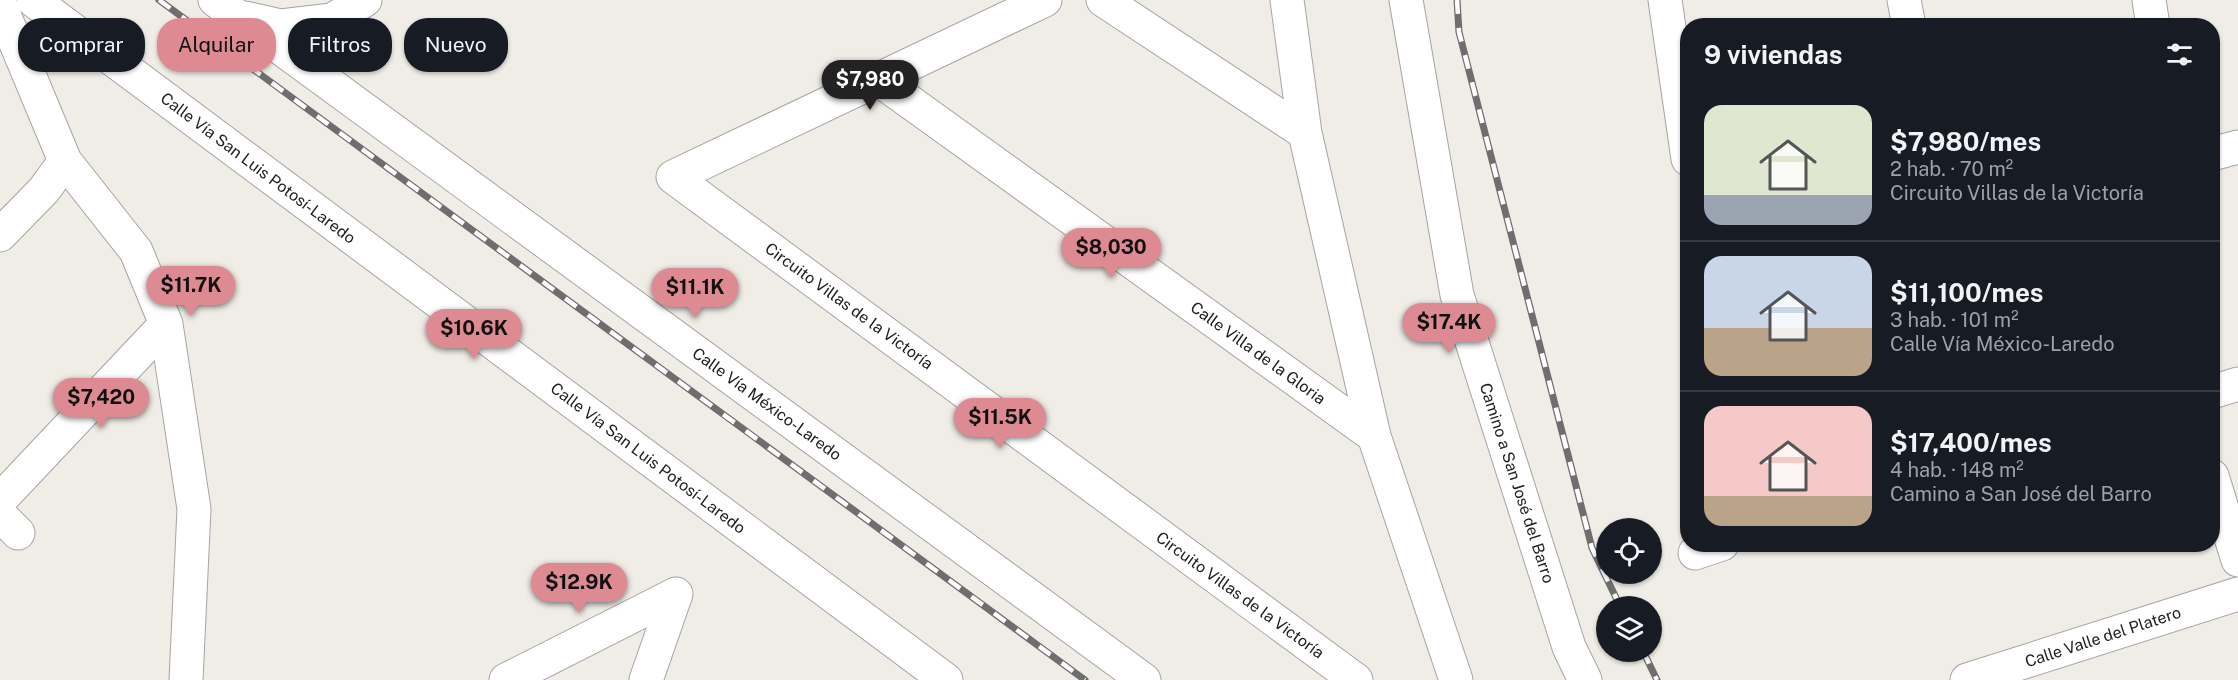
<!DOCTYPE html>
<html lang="es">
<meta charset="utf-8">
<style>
body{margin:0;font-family:"Public Sans",sans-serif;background:#242831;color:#f1f3f6;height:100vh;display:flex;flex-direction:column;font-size:22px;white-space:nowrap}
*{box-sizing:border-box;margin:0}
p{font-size:20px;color:#9ea1a6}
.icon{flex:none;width:33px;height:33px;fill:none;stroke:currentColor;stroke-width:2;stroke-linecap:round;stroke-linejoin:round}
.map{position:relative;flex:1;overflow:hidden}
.drawer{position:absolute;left:1680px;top:18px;width:540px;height:534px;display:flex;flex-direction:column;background:#171b24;border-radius:24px;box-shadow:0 2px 4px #0004}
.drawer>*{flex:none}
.banner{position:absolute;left:18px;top:18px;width:570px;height:54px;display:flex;gap:12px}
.fabs{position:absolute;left:1596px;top:518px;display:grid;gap:12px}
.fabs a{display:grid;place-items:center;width:66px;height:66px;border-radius:50%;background:#171b24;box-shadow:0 2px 4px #0004;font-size:30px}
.price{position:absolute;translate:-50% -51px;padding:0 14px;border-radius:21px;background:#de8a93;color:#111;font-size:20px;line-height:39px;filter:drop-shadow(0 2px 3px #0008)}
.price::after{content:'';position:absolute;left:50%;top:36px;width:18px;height:14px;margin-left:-9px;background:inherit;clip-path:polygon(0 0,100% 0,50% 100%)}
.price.current{background:#222;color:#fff}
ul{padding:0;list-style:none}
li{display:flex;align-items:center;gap:18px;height:150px;padding:0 24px}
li+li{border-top:2px solid #363941}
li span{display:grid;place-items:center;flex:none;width:168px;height:120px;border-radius:18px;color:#555}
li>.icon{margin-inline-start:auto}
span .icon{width:72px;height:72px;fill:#fffc;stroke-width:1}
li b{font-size:26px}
h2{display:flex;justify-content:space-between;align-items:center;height:72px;padding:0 24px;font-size:26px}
.pill{padding:0 21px;border-radius:24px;background:#171b24;box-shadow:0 2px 4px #0004;font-size:21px;line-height:54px}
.pill.current{background:#de8a93;color:#111}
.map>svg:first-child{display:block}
</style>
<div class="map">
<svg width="2238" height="680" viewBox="0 0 2238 680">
<rect width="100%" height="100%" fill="#f0ece6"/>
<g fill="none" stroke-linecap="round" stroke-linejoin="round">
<defs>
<path id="minor" d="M33,0L946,680
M215,0L1144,680
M1045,0L673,177L1356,680
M1103,0L1305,133
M1287,0L1305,133L1374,436L1456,680
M1406,0L1457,295L1569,647L1585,680
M1665,0L1688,159
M1904,0L1909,26
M2149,0L2153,26
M0,5L65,161L136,251L166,324L194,509L186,680
M245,18L281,26L332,20L365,0
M878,79L1374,436
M2212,154L2238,147
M0,235L44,190L65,161
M2212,392L2238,384
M2212,476L2238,560
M0,500L166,324
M0,515L18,533
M1695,553L1722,544
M506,680L676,594
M646,680L676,594
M1967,680L2238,594"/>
</defs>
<use href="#minor" stroke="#a4a4a4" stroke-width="35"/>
<use href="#minor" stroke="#fff" stroke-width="33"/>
<defs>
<path id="rail" d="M159,0L1085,680
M1457,0L1459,32L1592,548L1620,606
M1643,651L1657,680"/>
</defs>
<use href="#rail" stroke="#6e6e6e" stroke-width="7"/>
<use href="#rail" stroke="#fff" stroke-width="4.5" stroke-dasharray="14" stroke-linecap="butt"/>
</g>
<g text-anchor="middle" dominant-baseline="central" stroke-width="5" stroke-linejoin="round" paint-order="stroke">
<g font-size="16" fill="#202020" stroke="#fff">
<text transform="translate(258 168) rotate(37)">Calle Vía San Luis Potosí-Laredo</text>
<text transform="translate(849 306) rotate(36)">Circuito Villas de la Victoría</text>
<text transform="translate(1258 353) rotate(36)">Calle Villa de la Gloria</text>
<text transform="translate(767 404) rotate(36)">Calle Vía México-Laredo</text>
<text transform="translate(648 458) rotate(37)">Calle Vía San Luis Potosí-Laredo</text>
<text transform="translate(1517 483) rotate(72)">Camino a San José del Barro</text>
<text transform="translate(1240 595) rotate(36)">Circuito Villas de la Victoría</text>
<text transform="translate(2103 637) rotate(-18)">Calle Valle del Platero</text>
</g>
</g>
</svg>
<div class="fabs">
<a><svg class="icon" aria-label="locate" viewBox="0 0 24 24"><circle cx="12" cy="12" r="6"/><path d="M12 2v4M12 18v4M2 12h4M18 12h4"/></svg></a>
<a><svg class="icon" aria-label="layers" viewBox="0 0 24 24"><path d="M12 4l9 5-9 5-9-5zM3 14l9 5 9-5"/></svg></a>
</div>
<b class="price current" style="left:870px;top:111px">$7,980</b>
<b class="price" style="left:1111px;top:279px">$8,030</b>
<b class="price" style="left:191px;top:317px">$11.7K</b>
<b class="price" style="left:695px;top:319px">$11.1K</b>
<b class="price" style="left:1449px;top:354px">$17.4K</b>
<b class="price" style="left:474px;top:360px">$10.6K</b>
<b class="price" style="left:101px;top:429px">$7,420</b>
<b class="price" style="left:1000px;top:449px">$11.5K</b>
<b class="price" style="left:579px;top:614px">$12.9K</b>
<div class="banner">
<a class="pill">Comprar</a>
<a class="pill current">Alquilar</a>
<a class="pill">Filtros</a>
<a class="pill">Nuevo</a>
</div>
<section class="drawer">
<h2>9 viviendas<svg class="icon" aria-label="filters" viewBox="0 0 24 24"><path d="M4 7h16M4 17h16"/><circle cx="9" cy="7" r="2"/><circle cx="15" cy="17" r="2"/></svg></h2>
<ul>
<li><span style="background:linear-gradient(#dfe7d0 75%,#9aa5b1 0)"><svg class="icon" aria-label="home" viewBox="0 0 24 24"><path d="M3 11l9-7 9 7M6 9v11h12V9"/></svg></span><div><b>$7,980/mes</b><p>2 hab. · 70 m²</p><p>Circuito Villas de la Victoría</p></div></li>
<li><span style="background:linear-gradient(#c9d6e8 60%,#b9a48a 0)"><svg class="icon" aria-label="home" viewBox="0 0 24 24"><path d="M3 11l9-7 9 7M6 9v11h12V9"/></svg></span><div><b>$11,100/mes</b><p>3 hab. · 101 m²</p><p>Calle Vía México-Laredo</p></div></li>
<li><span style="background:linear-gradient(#f6c9c9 75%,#b9a48a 0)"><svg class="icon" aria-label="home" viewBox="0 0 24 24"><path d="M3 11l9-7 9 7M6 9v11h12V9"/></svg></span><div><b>$17,400/mes</b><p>4 hab. · 148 m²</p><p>Camino a San José del Barro</p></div></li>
</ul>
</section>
</div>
